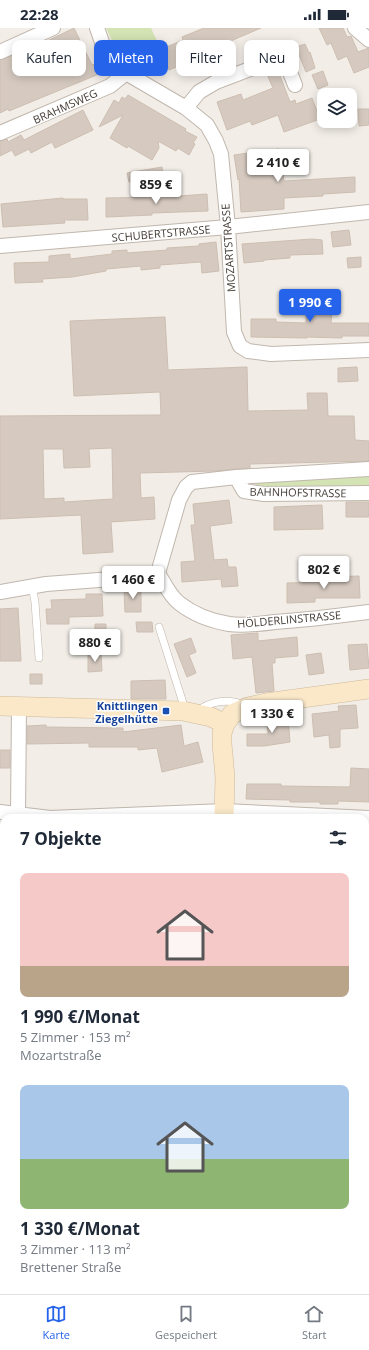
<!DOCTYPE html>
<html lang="de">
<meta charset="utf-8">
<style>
body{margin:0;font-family:"Open Sans",sans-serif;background:#f2f2f3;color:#1f2937;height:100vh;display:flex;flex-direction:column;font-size:15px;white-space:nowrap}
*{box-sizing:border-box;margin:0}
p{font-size:13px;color:#747a83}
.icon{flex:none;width:22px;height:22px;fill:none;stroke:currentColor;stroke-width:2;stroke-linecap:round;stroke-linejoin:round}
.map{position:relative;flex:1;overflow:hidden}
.side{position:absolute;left:0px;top:786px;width:369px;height:480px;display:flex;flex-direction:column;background:#fff;border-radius:12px 12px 0 0;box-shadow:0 2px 10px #0003}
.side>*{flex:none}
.top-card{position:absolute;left:12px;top:12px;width:345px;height:36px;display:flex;gap:8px}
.fabs{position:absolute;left:317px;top:60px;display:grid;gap:8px}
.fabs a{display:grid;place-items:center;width:40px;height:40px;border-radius:8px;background:#fff;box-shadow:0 2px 10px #0003;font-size:20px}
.price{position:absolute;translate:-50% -34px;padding:0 9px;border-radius:4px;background:#fff;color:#222;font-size:13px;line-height:26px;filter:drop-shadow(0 1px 2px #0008)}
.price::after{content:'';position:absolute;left:50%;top:24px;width:12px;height:9px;margin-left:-6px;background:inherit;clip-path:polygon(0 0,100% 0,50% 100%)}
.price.current{background:#2563eb;color:#fff}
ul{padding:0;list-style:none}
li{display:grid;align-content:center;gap:8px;height:212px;padding:0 20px}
li span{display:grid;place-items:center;height:124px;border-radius:8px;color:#555}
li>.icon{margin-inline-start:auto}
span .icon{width:72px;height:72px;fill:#fffc;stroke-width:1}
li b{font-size:17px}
h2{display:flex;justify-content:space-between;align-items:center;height:48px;padding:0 20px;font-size:17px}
.chip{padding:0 14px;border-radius:8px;background:#fff;box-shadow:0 2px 10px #0003;font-size:14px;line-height:36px}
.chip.current{background:#2563eb;color:#fff}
.status{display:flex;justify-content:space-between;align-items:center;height:28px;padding:0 20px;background:#fff;direction:ltr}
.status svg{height:11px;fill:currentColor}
.tabs{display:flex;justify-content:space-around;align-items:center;height:56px;border-top:1px solid #e0e1e3;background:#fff;font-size:11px;color:#747a83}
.tabs a{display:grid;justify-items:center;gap:2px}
.tabs .current{color:#2563eb}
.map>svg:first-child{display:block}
</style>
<div class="status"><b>22:28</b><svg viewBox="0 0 49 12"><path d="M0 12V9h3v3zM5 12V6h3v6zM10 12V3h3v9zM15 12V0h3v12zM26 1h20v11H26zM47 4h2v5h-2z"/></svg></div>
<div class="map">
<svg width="369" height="1266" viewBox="0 0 369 1266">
<rect width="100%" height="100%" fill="#f2ede7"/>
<path fill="#d4e3b3" d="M106,0H151L157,13L121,31Z
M369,447V461L256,460L255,454L295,453Z
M0,1258H4V1262H112L104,1266H0Z
M151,1262H215L214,1266H153Z"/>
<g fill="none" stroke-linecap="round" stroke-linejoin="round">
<path stroke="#a7d8ea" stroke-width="3.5" d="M365,894H369
M0,927H4"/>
</g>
<path fill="#d6cac0" stroke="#cdbeb1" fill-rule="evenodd" d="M74,0L92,37L95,36L99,46L38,71L9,83L8,81L0,85V32L28,21L29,22Z
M204,0H261L184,33L185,35L169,42L167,36L153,44L142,22L156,15L160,22L183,12L182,9Z
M319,0H343L347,9L351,8L358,24L369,20V39L354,45L347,28L338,32L331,15L327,17Z
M305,16L309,25L310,24L315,40L306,44L296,19Z
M277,40L290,74L295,72L296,76L312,70L320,91L284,104L278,87L252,97L250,93L227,102L217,74L241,66L243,72L273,60L266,44Z
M323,43L328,57L318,61L312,47Z
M128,67L186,101L185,103L197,109L193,115L195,116L189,127L178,120L176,123L158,113L159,120L152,132L128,118L127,120L110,110L123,87L99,99L114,72L119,75L122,69L125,71Z
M358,81H369V97L359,98Z
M83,82L93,102L55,120L52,114L31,125L29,121L15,128L12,122L0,128V113L7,111L8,114L21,107L24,112Z
M279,121L284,153L355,149V164L323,166V168L284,170V181L241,184L239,151L238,152L234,127Z
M162,139L163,148L129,154L127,145Z
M179,166V168L207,166L208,183L152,185V187L106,189V170L161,169V167Z
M63,170V171H87L88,192H64L65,195L3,199L1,176Z
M349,202L351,217L333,219L331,204Z
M312,211L322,212L323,226L290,227V230L264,232V233L244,235L242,216Z
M216,214L219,243L202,245L201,234L160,237V240L141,242V238L106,241V243L72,249L42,251L43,254L15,255L14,235L49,234V228L70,226V231L112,226V223L127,222V225L167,222V220L199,218V216Z
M361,229V239L348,240L347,230Z
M307,264L333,265L331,295H369V308H342V310L307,309V310L251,309V291H276V294L306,295Z
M165,289L168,342L247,339L248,383L308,382L307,365H327L328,388H354L355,412L369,413V433L250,436V440L215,443L140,445L141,470L154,469L155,491L111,494L113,524L83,526L81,487L0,491V388L161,387L160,364L74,368L70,293ZM112,420L113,471L64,474V470L44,471L43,421H63L64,440L90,439L89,421Z
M357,339L358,353L338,354V340Z
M229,472L232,495L210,498L214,532L227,531L228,539H236L238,558L222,559L221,551L182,554L181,534L195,533L191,497H195L193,476Z
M346,474H369V489H346Z
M322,477L323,501L274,502V479Z
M359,548L360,570H315V574L287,575V555L329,554V549Z
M124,561H141V584H125Z
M86,566H102L103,588L69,589V596H47L46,581H52L51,572L86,571Z
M18,580L21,633H0V581Z
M136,594H152L153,604H137Z
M95,596H106V616H95Z
M258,605V613L297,609L298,628L275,630V635H272L274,663L256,665L252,629L233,631L231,607Z
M191,610L196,624L189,627L196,645L187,649L174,616Z
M367,616L369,640L350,642L348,617Z
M321,625L324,645L309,647L306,627Z
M88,626H101L102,643L88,644Z
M30,646H42V656H30Z
M165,652L166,671H131V653Z
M356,677L358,700L340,701V719L330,720L329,707L314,709L312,686L339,683L338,678Z
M288,689L290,714L264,718H247V706H268L267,692Z
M46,697V699L123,700V704L181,697L184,718L198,714L203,734L162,744L157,720L138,722V719H89V715L27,716V698Z
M0,722H10V740H0Z
M351,740L369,741V774L338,773V776H320V774H290V772L246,771L247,756H281V758L350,759Z"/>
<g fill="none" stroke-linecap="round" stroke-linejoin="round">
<defs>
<path id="lane" d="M32,558L35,574L39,630
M159,599L183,675V683
M196,684C210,673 228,670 244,677
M232,1266L234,1262"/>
<path id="street" d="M97,0L104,20L113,32L126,45L186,80L207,97L216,113L221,126L228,199L234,304L240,318L248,323L271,326L369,322
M355,0L369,12
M0,24L53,0
M186,80L199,64L216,54L276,31L284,29L295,57
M0,105L110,58L126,45
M0,218L228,199L369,184
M236,449L244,463L264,466L369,465
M158,545L179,472L186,459L192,454L236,449L369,441
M158,545C164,555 170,568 179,575C193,586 211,593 229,596C244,598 260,596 275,594C306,592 338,588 369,584
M0,564L46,556L152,548L158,545
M0,784L50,790L225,783L369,790
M18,787L19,679
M0,1039H4
M365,1095H369"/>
<path id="secondary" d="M0,678L183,683L211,689L225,696
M224,790L225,749L222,716V705L225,696L232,686L248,679L266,675L369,661
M137,1262L138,1266"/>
</defs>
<use href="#lane" stroke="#c0b7ad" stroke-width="8"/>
<use href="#street" stroke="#c0b7ad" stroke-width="16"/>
<use href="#secondary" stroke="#ceba99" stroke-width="20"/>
<use href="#lane" stroke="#fff" stroke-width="7"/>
<use href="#street" stroke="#fff" stroke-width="14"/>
<use href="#secondary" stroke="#fae8c9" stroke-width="19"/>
</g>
<rect fill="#1a4fb4" stroke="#fff" stroke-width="1.5" x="162" y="679" width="8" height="8" rx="2"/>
<g text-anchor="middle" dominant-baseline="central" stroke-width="3" stroke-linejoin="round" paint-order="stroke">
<g font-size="11" fill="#443d36" stroke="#fff">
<text transform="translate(65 78) rotate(-24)">BRAHMSWEG</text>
<text transform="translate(161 205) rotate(-5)">SCHUBERTSTRASSE</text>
<text transform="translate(228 220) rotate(-94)">MOZARTSTRASSE</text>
<text transform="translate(298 464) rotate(1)">BAHNHOFSTRASSE</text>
<text transform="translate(289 591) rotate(-5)">HÖLDERLINSTRASSE</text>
</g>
<g font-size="11" font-weight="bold" fill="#164399" stroke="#fff" text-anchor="end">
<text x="158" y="677">Knittlingen<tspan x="158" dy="13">Ziegelhütte</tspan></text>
</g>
</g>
</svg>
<div class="fabs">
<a><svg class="icon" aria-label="layers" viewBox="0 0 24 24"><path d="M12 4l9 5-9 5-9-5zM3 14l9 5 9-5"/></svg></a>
</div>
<b class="price" style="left:278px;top:155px">2 410 €</b>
<b class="price" style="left:156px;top:177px">859 €</b>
<b class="price current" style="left:310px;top:295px">1 990 €</b>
<b class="price" style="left:324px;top:562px">802 €</b>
<b class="price" style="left:133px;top:572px">1 460 €</b>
<b class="price" style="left:95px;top:635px">880 €</b>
<b class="price" style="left:272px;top:706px">1 330 €</b>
<div class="top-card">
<a class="chip">Kaufen</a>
<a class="chip current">Mieten</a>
<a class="chip">Filter</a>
<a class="chip">Neu</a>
</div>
<section class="side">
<h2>7 Objekte<svg class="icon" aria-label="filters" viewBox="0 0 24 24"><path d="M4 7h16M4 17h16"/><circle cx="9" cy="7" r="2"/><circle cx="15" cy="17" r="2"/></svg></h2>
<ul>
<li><span style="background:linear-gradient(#f6c9c9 75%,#b9a48a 0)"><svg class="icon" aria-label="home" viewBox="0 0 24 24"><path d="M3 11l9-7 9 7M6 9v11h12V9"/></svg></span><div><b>1 990 €/Monat</b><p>5 Zimmer · 153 m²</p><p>Mozartstraße</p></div></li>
<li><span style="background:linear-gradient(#a9c7e8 60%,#8fb573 0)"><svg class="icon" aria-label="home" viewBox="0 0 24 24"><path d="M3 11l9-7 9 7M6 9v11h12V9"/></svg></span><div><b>1 330 €/Monat</b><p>3 Zimmer · 113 m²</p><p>Brettener Straße</p></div></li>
</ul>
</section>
</div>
<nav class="tabs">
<a class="current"><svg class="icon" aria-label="map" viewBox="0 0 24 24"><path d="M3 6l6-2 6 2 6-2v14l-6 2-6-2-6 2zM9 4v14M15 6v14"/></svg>Karte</a>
<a><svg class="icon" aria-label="saved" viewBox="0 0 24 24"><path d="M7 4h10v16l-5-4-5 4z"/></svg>Gespeichert</a>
<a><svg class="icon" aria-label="home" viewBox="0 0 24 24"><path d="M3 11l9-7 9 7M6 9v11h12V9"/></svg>Start</a>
</nav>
